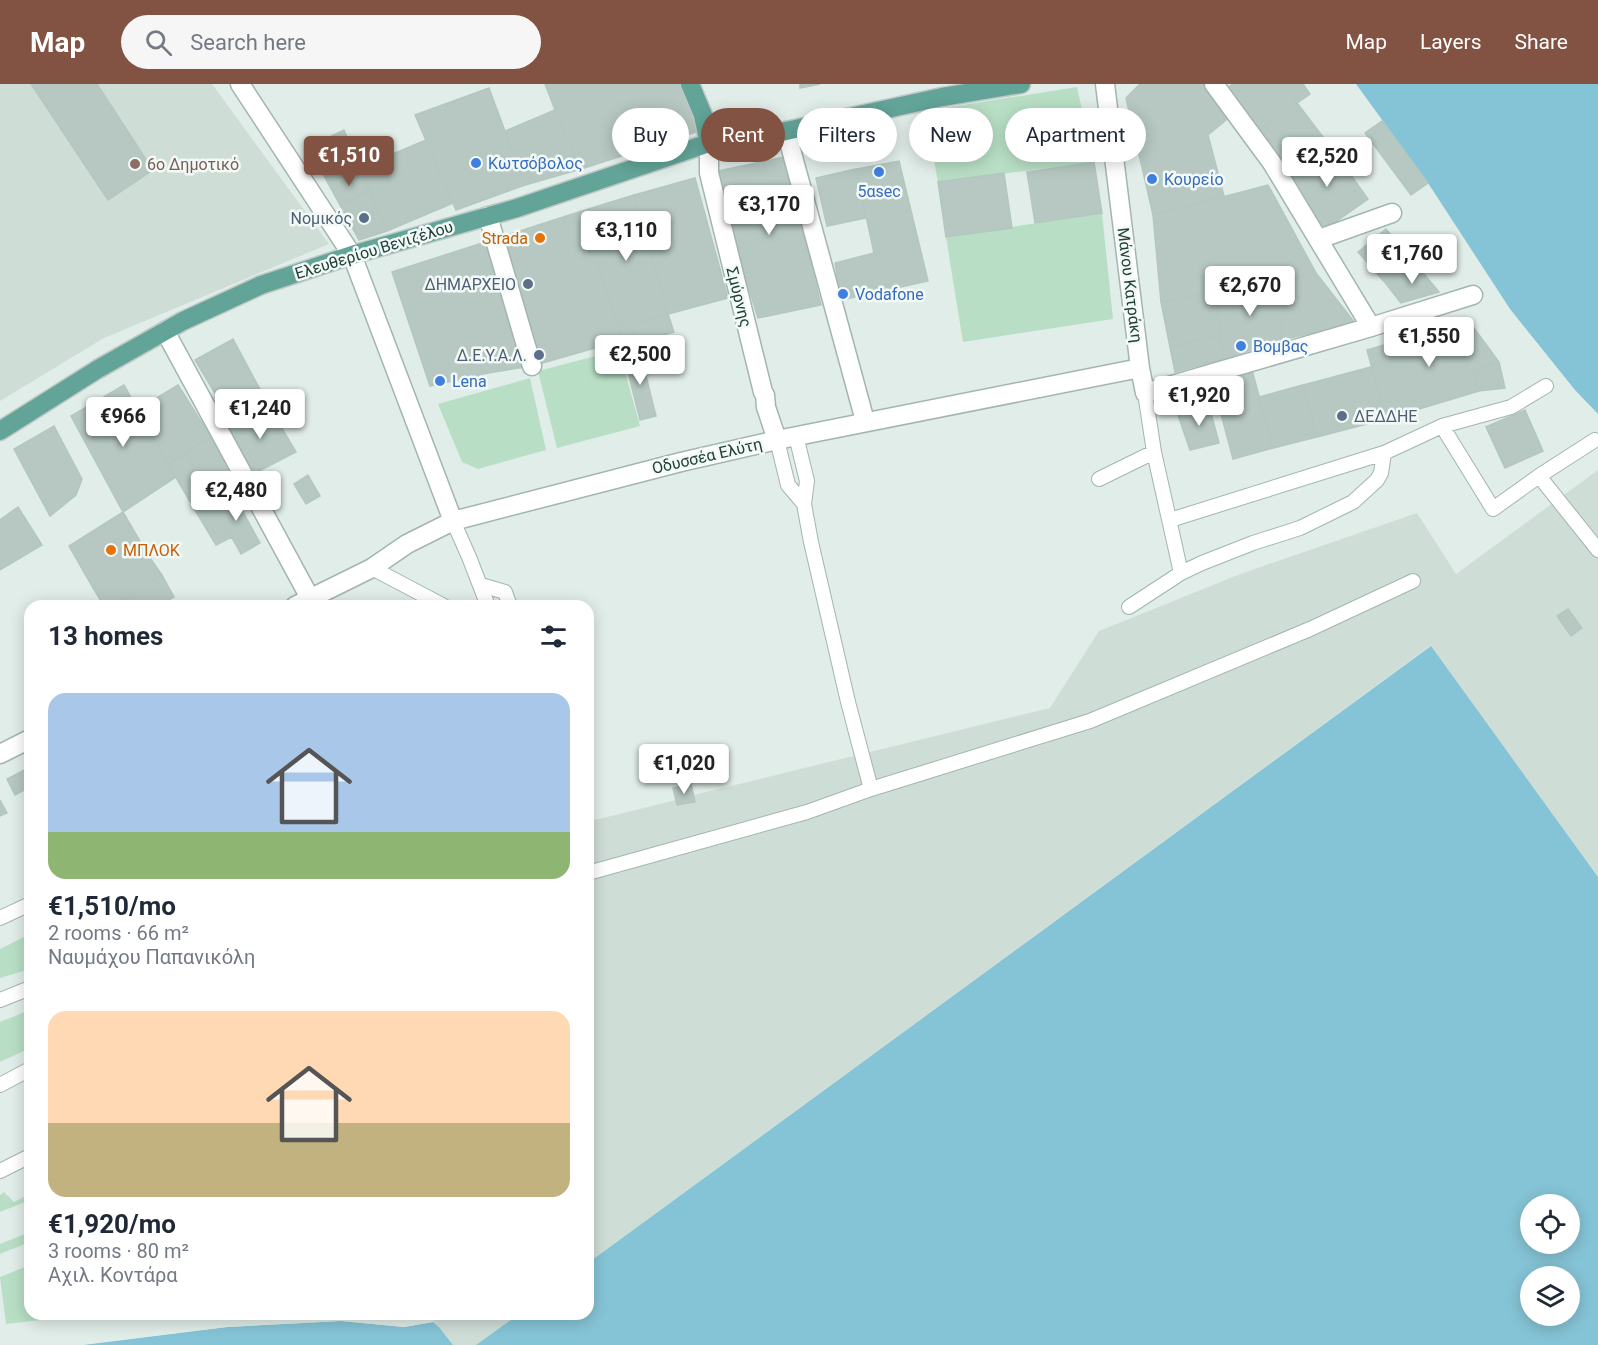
<!DOCTYPE html>
<meta charset="utf-8">
<style>
body{margin:0;font-family:Roboto,sans-serif;background:#f6f6f7;color:#1f2937;height:100vh;display:flex;flex-direction:column;font-size:22px;white-space:nowrap}
*{box-sizing:border-box;margin:0}
p{font-size:20px;color:#747a83}
.icon{flex:none;width:33px;height:33px;fill:none;stroke:currentColor;stroke-width:2;stroke-linecap:round;stroke-linejoin:round}
.map{position:relative;flex:1;overflow:hidden}
.sheet{position:absolute;left:24px;top:516px;width:570px;height:720px;display:flex;flex-direction:column;background:#fff;border-radius:18px;box-shadow:0 3px 15px #0003}
.sheet>*{flex:none}
.top-card{position:absolute;left:612px;top:24px;width:570px;height:54px;display:flex;gap:12px}
.buttons{position:absolute;left:1520px;top:1110px;display:grid;gap:12px}
.buttons a{display:grid;place-items:center;width:60px;height:60px;border-radius:50%;background:#fff;box-shadow:0 3px 15px #0003;font-size:30px}
.price{position:absolute;translate:-50% -51px;padding:0 14px;border-radius:6px;background:#fff;color:#222;font-size:20px;line-height:39px;filter:drop-shadow(0 2px 3px #0008)}
.price::after{content:'';position:absolute;left:50%;top:36px;width:18px;height:14px;margin-left:-9px;background:inherit;clip-path:polygon(0 0,100% 0,50% 100%)}
.price.current{background:#825242;color:#fff}
ul{padding:0;list-style:none}
li{display:grid;align-content:center;gap:12px;height:318px;padding:0 24px}
li span{display:grid;place-items:center;height:186px;border-radius:18px;color:#555}
li>.icon{margin-inline-start:auto}
span .icon{width:108px;height:108px;fill:#fffc;stroke-width:1}
li b{font-size:26px}
h2{display:flex;justify-content:space-between;align-items:center;height:72px;padding:0 24px;font-size:26px}
.tag{padding:0 21px;border-radius:27px;background:#fff;box-shadow:0 3px 15px #0003;font-size:21px;line-height:54px}
.tag.current{background:#825242;color:#fff}
header{display:flex;align-items:center;gap:36px;box-sizing:border-box;height:84px;padding:0 30px;background:#825242;color:#fff}
header strong{font-size:28px}
nav{display:flex;gap:33px;margin-inline-start:auto;font-size:21px}
.search{width:420px;height:54px;background:#f6f6f7;display:flex;align-items:center;gap:15px;box-sizing:border-box;padding:0 21px;border-radius:33px;color:#747a83;font-size:22px}
.map>svg:first-child{display:block}
</style>
<header>
<strong>Map</strong>
<div class="search"><svg class="icon" aria-label="search" viewBox="0 0 24 24"><circle cx="10" cy="10" r="6"/><path d="M15 15l6 6"/></svg>Search here</div>
<nav><a>Map</a><a>Layers</a><a>Share</a></nav>
</header>
<div class="map">
<svg width="1598" height="1261" viewBox="0 0 1598 1261">
<rect width="100%" height="100%" fill="#e1ede8"/>
<path fill="#cfddd7" d="M0,0H212L329,160L104,254L0,317Z
M1598,386V793L1430,562L588,1179V736H595L676,716L673,704L691,700L694,711L1050,624L1099,547L1243,489L1417,429L1456,490Z
M427,1230H519L476,1261H453L439,1243Z"/>
<path fill="#b8dfc5" d="M1077,3L1094,78L938,98L925,27Z
M1102,129L1113,235L963,258L946,153Z
M619,266L640,342L557,364L538,287Z
M530,294L546,366L478,385L462,378L438,320Z
M30,850V885L0,894V865Z
M30,926V964L0,978V938Z
M4,1108L14,1118L30,1110V1116L0,1128V1111Z
M30,1148V1158L0,1170V1160Z
M30,1181V1230H92L6,1240L0,1193Z"/>
<path fill="#85c4d6" fill-rule="evenodd" d="M1356,0H1598V330L1575,306L1510,225L1428,99Z
M1431,562L1598,793V1261H476L519,1230H588V1179ZM1569,1120V1160H1530V1120ZM1569,1192V1232H1530V1192Z
M341,1237L404,1243L433,1238L439,1243L453,1261H83L227,1243Z"/>
<path fill="#e1ede8" d="M341,1234L404,1240L431,1236L433,1238L404,1243L341,1237L227,1243L80,1261L82,1258L227,1240Z"/>
<path fill="#b6c8c1" stroke="#b3c7c0" stroke-width="1.5" d="M31,0H97L153,86L108,116Z
M545,0H683L699,47L581,85L555,26Z
M800,0H820L800,4Z
M1140,0H1207L1231,32L1208,51L1224,112L1153,131L1126,14Z
M1233,0H1283L1297,19L1255,50L1223,7Z
M1283,0H1303L1310,10L1297,19Z
M489,4L525,101L456,126L415,31Z
M1297,19L1330,62L1286,94L1255,50Z
M555,26L581,85L525,101L505,47Z
M1382,37L1428,99L1411,111L1365,49Z
M344,46L360,84L328,99L309,63Z
M426,56L453,119L387,147L360,84Z
M1330,62L1368,115L1324,146L1286,94Z
M785,73L821,221L758,234L713,88Z
M899,77L928,197L841,216L835,179L874,169L856,85Z
M1094,78L1102,129L1035,139L1027,88Z
M360,84L369,107L340,121L328,99Z
M856,85L866,134L827,142L816,94Z
M1004,89L1012,144L946,153L938,98Z
M695,94L728,214L668,230L634,111Z
M1268,101L1316,189L1161,218L1153,131Z
M369,107L387,147L359,156L340,121Z
M634,111L668,230L631,241L618,243L582,127Z
M582,127L623,260L602,262L532,282L488,289L430,302L392,188Z
M1386,145L1414,178L1387,201L1358,168Z
M1414,178L1439,208L1401,219L1387,201Z
M1316,189L1355,239L1281,256L1285,195Z
M1285,195L1281,256L1224,275L1215,208Z
M1215,208L1220,251L1170,263L1161,218Z
M668,230L674,248L635,259L631,241Z
M1468,236L1499,278L1473,287L1479,307L1386,335L1367,266Z
M631,241L635,258L623,260L618,243Z
M1220,251L1224,275L1175,288L1170,263Z
M233,255L270,324L234,341L195,276Z
M640,268L656,332L640,336L624,272Z
M1499,278L1505,304L1479,307L1473,287Z
M1371,283L1386,335L1317,353L1303,301Z
M1252,286L1273,364L1233,375L1212,296Z
M124,301L176,393L123,428L71,332Z
M178,301L211,353L168,380L138,325Z
M1303,301L1317,353L1273,364L1259,313Z
M1209,321L1219,359L1190,366L1177,328Z
M270,324L296,368L257,388L220,346Z
M1525,326L1543,367L1505,384L1486,343Z
M54,342L82,395L76,411L50,432L14,365Z
M220,346L257,388L211,416L186,369Z
M186,369L211,416L195,426L168,380Z
M308,391L320,412L306,420L294,400Z
M231,406L260,459L241,470L211,416Z
M211,416L232,453L216,461L195,426Z
M18,423L42,461L0,486V436Z
M123,428L148,471L93,504L69,462Z
M148,471L162,491L113,522H104L93,504Z
M162,491L174,513L159,522H113Z
M1568,525L1582,544L1571,552L1557,532Z
M30,683V703L15,711L7,695Z
M691,700L695,718L677,721L673,704Z
M0,716L7,729L0,732Z"/>
<g fill="none" stroke-linecap="round" stroke-linejoin="round">
<defs>
<path id="service" d="M1145,309L1154,368L1181,489
M1442,342L1493,425L1539,392L1595,356
M796,352L807,397L804,420L811,458L848,618L871,705
M777,356L788,401L804,420
M1539,392L1598,466
M1099,395L1154,368
M1170,436L1384,369L1442,342L1511,323L1546,302
M453,437L469,473L488,522
M372,484L444,522
M481,501L505,508L510,522
M1129,523L1181,489L1202,479L1253,459L1300,444L1353,418L1377,396L1381,389L1384,369
M588,789L807,728L871,705L1090,637L1310,545L1413,497
M0,834L30,820
M0,916L30,904
M0,1001L30,985
M0,1087L30,1072"/>
<path id="pedestrian" d="M786,47L865,337"/>
<path id="minor" d="M240,0L352,171L453,437
M1105,0L1140,284L1145,309L1371,243L1473,211
M1214,0L1272,79L1371,243
M709,59V89L763,308L765,311L766,323L777,356
M488,132L532,282
M1319,155L1392,129
M165,247L310,514
M295,522L372,484L407,460L453,437L681,378L777,356L1140,284
M0,670L30,655"/>
<path id="primary" d="M690,0L703,31L709,59
M0,347L98,285L183,237L261,201L352,171L517,124L709,59L786,47L942,13L1021,0"/>
</defs>
<use href="#service" stroke="#a3b5b0" stroke-width="16"/>
<use href="#pedestrian" stroke="#a3b5b0" stroke-width="21"/>
<use href="#minor" stroke="#a3b5b0" stroke-width="21"/>
<use href="#primary" stroke="#c1c9c7" stroke-width="21"/>
<use href="#service" stroke="#fff" stroke-width="14"/>
<use href="#pedestrian" stroke="#fff" stroke-width="18"/>
<use href="#minor" stroke="#fff" stroke-width="18"/>
<use href="#primary" stroke="#62a598" stroke-width="18"/>
</g>
<g fill="#3f7fe0" stroke="#f2f9f6" stroke-width="2">
<circle cx="476" cy="79" r="6"/>
<circle cx="879" cy="88" r="6"/>
<circle cx="1152" cy="95" r="6"/>
<circle cx="843" cy="210" r="6"/>
<circle cx="1241" cy="262" r="6"/>
<circle cx="440" cy="297" r="6"/>
</g>
<circle fill="#8d6e63" stroke="#f2f9f6" stroke-width="2" cx="135" cy="80" r="6"/>
<g fill="#5c6f8a" stroke="#f2f9f6" stroke-width="2">
<circle cx="364" cy="134" r="6"/>
<circle cx="528" cy="200" r="6"/>
<circle cx="539" cy="271" r="6"/>
<circle cx="1342" cy="332" r="6"/>
</g>
<g fill="#e8710a" stroke="#f2f9f6" stroke-width="2">
<circle cx="540" cy="154" r="6"/>
<circle cx="111" cy="466" r="6"/>
</g>
<g text-anchor="middle" dominant-baseline="central" stroke-width="5" stroke-linejoin="round" paint-order="stroke">
<g font-size="16" fill="#366cbe" stroke="#f2f9f6" text-anchor="start">
<text x="488" y="79">Κωτσόβολος</text>
<text x="1164" y="95">Κουρείο</text>
<text x="879" y="107" text-anchor="middle">5αsec</text>
<text x="855" y="210">Vodafone</text>
<text x="1253" y="262">Βομβας</text>
<text x="452" y="297">Lena</text>
</g>
<g font-size="16" fill="#785e54" stroke="#f2f9f6" text-anchor="start">
<text x="147" y="80">6ο Δημοτικό</text>
</g>
<g font-size="16" fill="#4e5e75" stroke="#f2f9f6" text-anchor="end">
<text x="352" y="134">Νομικός</text>
<text x="516" y="200">ΔΗΜΑΡΧΕΙΟ</text>
<text x="527" y="271">Δ.Ε.Υ.Α.Λ.</text>
<text x="1354" y="332" text-anchor="start">ΔΕΔΔΗΕ</text>
</g>
<g font-size="16" fill="#c56008" stroke="#f2f9f6" text-anchor="end">
<text x="528" y="154">Strada</text>
<text x="123" y="466" text-anchor="start">ΜΠΛΟΚ</text>
</g>
<g font-size="16" fill="#203f38" stroke="#f2f9f6">
<text transform="translate(374 166) rotate(-17)">Ελευθερίου Βενιζέλου</text>
<text transform="translate(1130 201) rotate(83)">Μάνου Κατράκη</text>
<text transform="translate(739 213) rotate(76)">Σμύρνης</text>
<text transform="translate(707 372) rotate(-13)">Οδυσσέα Ελύτη</text>
</g>
</g>
</svg>
<div class="buttons">
<a><svg class="icon" aria-label="locate" viewBox="0 0 24 24"><circle cx="12" cy="12" r="6"/><path d="M12 2v4M12 18v4M2 12h4M18 12h4"/></svg></a>
<a><svg class="icon" aria-label="layers" viewBox="0 0 24 24"><path d="M12 4l9 5-9 5-9-5zM3 14l9 5 9-5"/></svg></a>
</div>
<b class="price current" style="left:349px;top:103px">€1,510</b>
<b class="price" style="left:1327px;top:104px">€2,520</b>
<b class="price" style="left:769px;top:152px">€3,170</b>
<b class="price" style="left:626px;top:178px">€3,110</b>
<b class="price" style="left:1412px;top:201px">€1,760</b>
<b class="price" style="left:1250px;top:233px">€2,670</b>
<b class="price" style="left:1429px;top:284px">€1,550</b>
<b class="price" style="left:640px;top:302px">€2,500</b>
<b class="price" style="left:1199px;top:343px">€1,920</b>
<b class="price" style="left:260px;top:356px">€1,240</b>
<b class="price" style="left:123px;top:364px">€966</b>
<b class="price" style="left:236px;top:438px">€2,480</b>
<b class="price" style="left:684px;top:711px">€1,020</b>
<div class="top-card">
<a class="tag">Buy</a>
<a class="tag current">Rent</a>
<a class="tag">Filters</a>
<a class="tag">New</a>
<a class="tag">Apartment</a>
</div>
<section class="sheet">
<h2>13 homes<svg class="icon" aria-label="filters" viewBox="0 0 24 24"><path d="M4 7h16M4 17h16"/><circle cx="9" cy="7" r="2"/><circle cx="15" cy="17" r="2"/></svg></h2>
<ul>
<li><span style="background:linear-gradient(#a9c7e8 75%,#8fb573 0)"><svg class="icon" aria-label="home" viewBox="0 0 24 24"><path d="M3 11l9-7 9 7M6 9v11h12V9"/></svg></span><div><b>€1,510/mo</b><p>2 rooms · 66 m²</p><p>Ναυμάχου Παπανικόλη</p></div></li>
<li><span style="background:linear-gradient(#ffd9b3 60%,#c2b280 0)"><svg class="icon" aria-label="home" viewBox="0 0 24 24"><path d="M3 11l9-7 9 7M6 9v11h12V9"/></svg></span><div><b>€1,920/mo</b><p>3 rooms · 80 m²</p><p>Αχιλ. Κοντάρα</p></div></li>
</ul>
</section>
</div>
